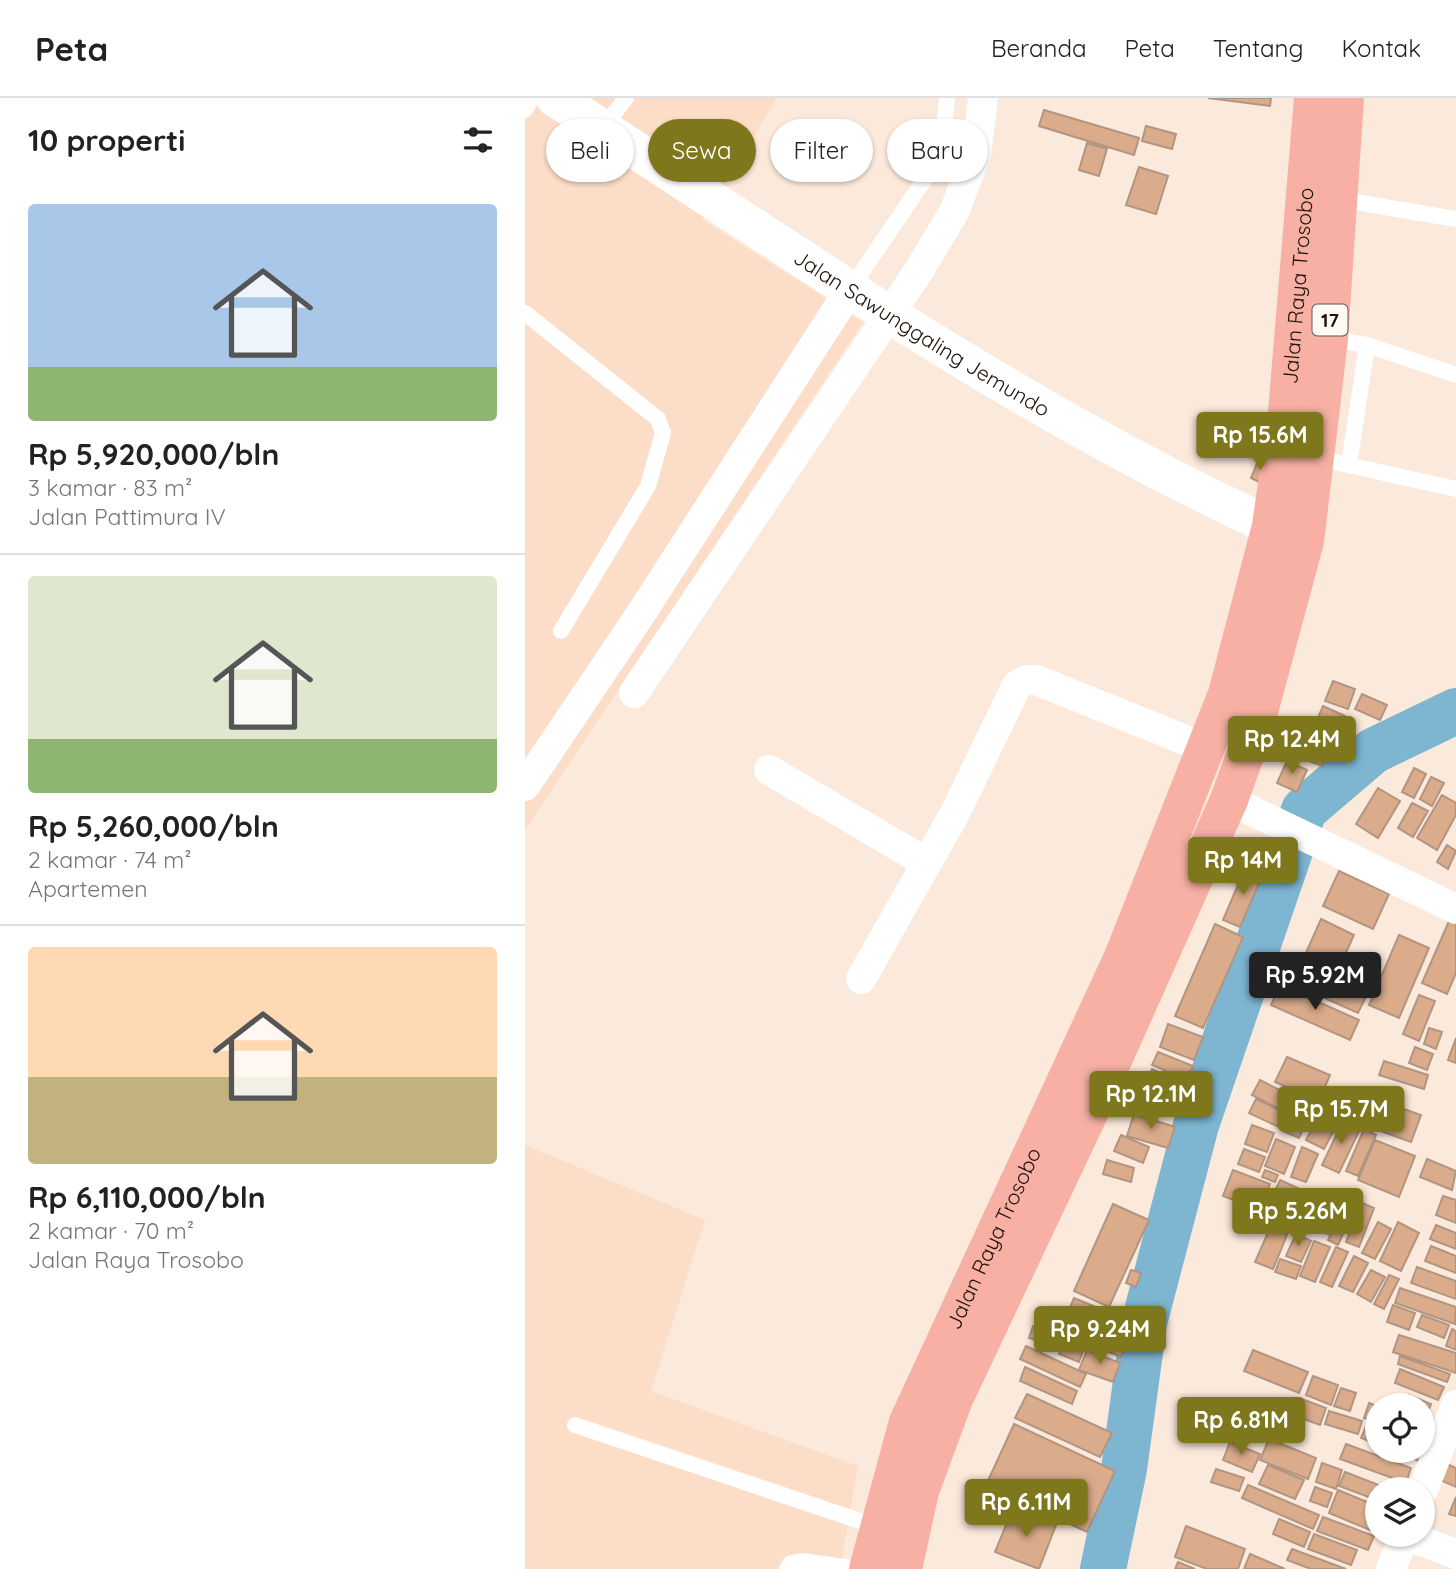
<!DOCTYPE html>
<html lang="id">
<meta charset="utf-8">
<style>
body{margin:0;font-family:Quicksand,sans-serif;background:#f6f6f6;color:#222;height:100vh;display:flex;flex-direction:column;font-size:26px;white-space:nowrap}
*{box-sizing:border-box;margin:0}
p{font-size:23px;color:#767676}
.icon{flex:none;width:38px;height:38px;fill:none;stroke:currentColor;stroke-width:2;stroke-linecap:round;stroke-linejoin:round}
.map{position:relative;flex:1;overflow:hidden}
.details{display:flex;flex-direction:column;background:#fff;width:525px}
.details>*{flex:none}
.top-card{position:absolute;left:21px;top:21px;width:665px;height:63px;display:flex;gap:14px}
.controls{position:absolute;left:840px;top:1295px;display:grid;gap:14px}
.controls a{display:grid;place-items:center;width:70px;height:70px;border-radius:50%;background:#fff;box-shadow:0 2px 5px #0004;font-size:35px}
.price{position:absolute;translate:-50% -60px;padding:0 16px;border-radius:7px;background:#7e771b;color:#fff;font-size:23px;line-height:46px;filter:drop-shadow(0 2px 4px #0008)}
.price::after{content:'';position:absolute;left:50%;top:42px;width:21px;height:16px;margin-left:-10px;background:inherit;clip-path:polygon(0 0,100% 0,50% 100%)}
.price.on{background:#222;color:#fff}
ul{padding:0;list-style:none}
li{display:grid;align-content:center;gap:14px;height:371px;padding:0 28px}
li+li{border-top:2px solid #e0e0e0}
li span{display:grid;place-items:center;height:217px;border-radius:7px;color:#555}
li>.icon{margin-inline-start:auto}
span .icon{width:126px;height:126px;fill:#fffc;stroke-width:1}
li b{font-size:30px}
h2{display:flex;justify-content:space-between;align-items:center;height:84px;padding:0 28px;font-size:30px}
.pill{padding:0 24px;border-radius:32px;background:#fff;box-shadow:0 2px 5px #0004;font-size:24px;line-height:63px}
.pill.on{background:#7e771b;color:#fff}
header{display:flex;align-items:center;gap:42px;box-sizing:border-box;height:98px;padding:0 35px;background:#fff;border-bottom:2px solid #e0e0e0}
header strong{font-size:33px}
nav{display:flex;gap:38px;margin-inline-start:auto;font-size:24px}
main{display:flex;flex:1;min-height:0}
.map>svg:first-child{display:block}
</style>
<header>
<strong>Peta</strong>
<nav><a>Beranda</a><a>Peta</a><a>Tentang</a><a>Kontak</a></nav>
</header>
<main>
<section class="details">
<h2>10 properti<svg class="icon" aria-label="filters" viewBox="0 0 24 24"><path d="M4 7h16M4 17h16"/><circle cx="9" cy="7" r="2"/><circle cx="15" cy="17" r="2"/></svg></h2>
<ul>
<li><span style="background:linear-gradient(#a9c7e8 75%,#8fb573 0)"><svg class="icon" aria-label="home" viewBox="0 0 24 24"><path d="M3 11l9-7 9 7M6 9v11h12V9"/></svg></span><div><b>Rp 5,920,000/bln</b><p>3 kamar · 83 m²</p><p>Jalan Pattimura IV</p></div></li>
<li><span style="background:linear-gradient(#dfe7d0 75%,#8fb573 0)"><svg class="icon" aria-label="home" viewBox="0 0 24 24"><path d="M3 11l9-7 9 7M6 9v11h12V9"/></svg></span><div><b>Rp 5,260,000/bln</b><p>2 kamar · 74 m²</p><p>Apartemen</p></div></li>
<li><span style="background:linear-gradient(#ffd9b3 60%,#c2b280 0)"><svg class="icon" aria-label="home" viewBox="0 0 24 24"><path d="M3 11l9-7 9 7M6 9v11h12V9"/></svg></span><div><b>Rp 6,110,000/bln</b><p>2 kamar · 70 m²</p><p>Jalan Raya Trosobo</p></div></li>
</ul>
</section>
<div class="map">
<svg width="931" height="1471" viewBox="0 0 931 1471">
<rect width="100%" height="100%" fill="#fbe9dc"/>
<path fill="#fbddc8" d="M0,0H252L178,122L338,224L0,732Z
M0,1047L180,1122L126,1293L333,1368L315,1471H0Z"/>
<g fill="none" stroke-linecap="round" stroke-linejoin="round">
<path stroke="#7eb6d2" stroke-width="46" d="M578,1471L599,1371L619,1225L671,1027L779,712L848,653L931,613"/>
</g>
<path fill="#dbac8b" stroke="#b19581" stroke-width="2" d="M683,0H746L745,8Z
M519,12L614,40L609,57L514,28Z
M621,28L651,36L647,51L617,43Z
M562,45L582,51L574,78L554,72Z
M614,69L643,78L631,116L601,107Z
M733,363L744,368L736,385L726,380Z
M808,583L830,591L823,611L800,603Z
M837,596L862,607L855,622L830,611Z
M798,608L820,618L805,653L783,643Z
M774,643L802,654L797,668L768,657Z
M762,663L782,672L772,694L752,685Z
M889,670L901,676L889,700L877,694Z
M906,679L919,685L907,708L895,701Z
M853,690L875,703L853,740L831,726Z
M917,697L931,705V717L912,752L892,740Z
M887,705L903,713L888,739L873,730Z
M922,747L931,753L923,771L912,764Z
M721,768L738,776L715,829L698,822Z
M814,773L864,796L848,831L798,808Z
M796,821L829,837L813,872L780,857Z
M924,823L931,826V875L922,896L897,885Z
M690,826L718,839L678,930L650,918Z
M874,837L904,850L874,920L844,907Z
M770,858L844,892L833,915L759,882Z
M755,887L834,922L825,942L746,907Z
M894,897L910,903L894,943L878,936Z
M643,926L678,939L669,962L635,949Z
M904,930L917,934L911,951L899,946Z
M931,940V965L923,962Z
M890,949L908,956L902,972L884,965Z
M633,954L668,968L662,982L627,967Z
M762,959L805,977L794,1003L750,984Z
M859,963L903,977L899,991L854,977Z
M627,971L666,989L659,1003L620,985Z
M735,982L770,1000L763,1015L727,997Z
M620,990L648,1002L642,1018L613,1005Z
M731,1001L761,1015L754,1029L724,1015Z
M773,1002L788,1009L774,1040L758,1033Z
M857,1003L896,1017L886,1044L847,1030Z
M798,1010L816,1019L799,1051L781,1042Z
M609,1016L650,1029L643,1050L602,1038Z
M819,1021L836,1029L814,1075L797,1067Z
M727,1027L749,1035L742,1054L720,1046Z
M839,1031L851,1037L833,1078L821,1073Z
M596,1037L624,1049L618,1065L589,1053Z
M751,1041L770,1049L759,1076L740,1068Z
M850,1042L890,1058L874,1099L833,1082Z
M777,1049L793,1056L781,1084L766,1079Z
M719,1051L740,1059L734,1074L713,1066Z
M902,1061L931,1073L927,1092L895,1079Z
M582,1062L609,1070L606,1084L578,1076Z
M708,1072L745,1086L734,1112L698,1098Z
M740,1072L753,1077L750,1084L737,1079Z
M755,1082L777,1092L764,1121L742,1110Z
M785,1092L801,1099L787,1134L771,1128Z
M918,1098L931,1102V1125L911,1117Z
M803,1105L814,1109L803,1136L792,1132Z
M837,1105L849,1110L834,1149L821,1144Z
M588,1106L624,1122L584,1209L549,1193Z
M817,1111L827,1116L813,1147L803,1142Z
M853,1124L866,1131L850,1161L837,1155Z
M873,1124L894,1135L876,1173L855,1163Z
M911,1127L931,1135V1151L905,1141Z
M745,1130L762,1137L748,1171L730,1164Z
M771,1136L786,1143L776,1164L761,1158Z
M789,1143L805,1149L790,1184L775,1178Z
M906,1148L931,1158V1175L900,1163Z
M811,1149L823,1154L807,1189L795,1184Z
M829,1158L843,1165L828,1194L814,1188Z
M755,1161L776,1168L771,1181L750,1174Z
M892,1169L931,1183V1201L886,1185Z
M606,1172L616,1175L611,1189L601,1185Z
M846,1172L860,1179L846,1204L832,1196Z
M864,1177L874,1181L859,1211L849,1206Z
M875,1190L931,1209L930,1226L870,1205Z
M549,1200L609,1225L596,1259L535,1234Z
M868,1207L890,1215L884,1232L862,1224Z
M897,1217L924,1227L919,1240L892,1229Z
M508,1228L536,1239L532,1250L504,1240Z
M927,1231L931,1233V1252L921,1248Z
M874,1237L931,1255V1275L868,1254Z
M540,1242L559,1250L554,1264L534,1256Z
M501,1248L561,1276L555,1289L495,1261Z
M562,1252L595,1265L588,1284L554,1272Z
M728,1252L783,1274L774,1295L719,1273Z
M875,1258L925,1276L922,1284L873,1266Z
M500,1269L552,1293L547,1306L495,1283Z
M875,1271L919,1289L913,1302L870,1285Z
M788,1278L813,1287L806,1307L781,1297Z
M816,1290L831,1295L825,1313L809,1308Z
M502,1296L587,1335L575,1359L490,1320Z
M884,1297L906,1306L900,1322L898,1307H879Z
M774,1300L801,1310L795,1327L768,1317Z
M844,1305L852,1308V1324L839,1320Z
M804,1313L837,1323L833,1336L800,1326Z
M843,1324L852,1328V1346L836,1340Z
M489,1326L590,1373L562,1434L461,1387Z
M744,1341L791,1360L783,1381L735,1362Z
M705,1344L735,1356L727,1374L698,1362Z
M821,1346L886,1370L881,1385L815,1361Z
M898,1347L900,1348L894,1363L869,1353H898Z
M797,1365L817,1372L811,1391L791,1384Z
M920,1365L931,1370V1389L913,1381Z
M743,1367L779,1382L770,1401L734,1386Z
M691,1371L719,1380L714,1393L686,1384Z
M820,1374L859,1389L852,1391V1402L814,1388Z
M723,1387L794,1417L788,1431L717,1400Z
M790,1389L807,1395L802,1409L785,1403Z
M813,1392L852,1408L845,1432L804,1415Z
M931,1399V1418L924,1416Z
M488,1410L531,1427L514,1471L470,1454Z
M798,1419L849,1438L843,1452L792,1433Z
M754,1421L785,1434L779,1449L748,1436Z
M661,1428L720,1451L713,1471H682L650,1459Z
M789,1436L832,1452L826,1467L783,1451Z
M767,1451L821,1471H786L762,1462Z
M725,1456L760,1471H719Z
M653,1464L670,1471H650Z"/>
<g fill="none" stroke-linecap="round" stroke-linejoin="round">
<path stroke="#fff" stroke-width="16" d="M0,12L7,0
M78,30L101,0
M813,101L931,121
M326,190L406,72L418,41L422,0
M0,215L133,321L138,335L123,388L36,533
M804,241L842,247L824,367
M842,247L931,277
M792,360L931,391
M50,1327L353,1429
M262,1471L266,1465L277,1463L333,1471"/>
<path stroke="#fff" stroke-width="30" d="M109,595L393,174L429,114L451,57L458,0
M244,672L402,765
M0,688L117,514L326,190
M704,702L931,811
M336,881L430,715L492,587L501,582H511L683,651
M898,1392L931,1307
M880,1437L931,1456
M866,1471L880,1437"/>
<path stroke="#fff" stroke-width="38" id="s1" d="M30,0C273,155 510,325 775,441"/>
<g stroke="#f7b0a3" stroke-width="38">
<path id="s2" d="M343,1471L383,1324L598,859L702,596L746,428L762,314L788,0"/>
<path d="M378,1471L395,1393L429,1301L567,1009L704,702L729,632L780,443L804,241L820,0"/>
</g>
</g>
<g text-anchor="middle" dominant-baseline="central" stroke-width="5" stroke-linejoin="round" paint-order="stroke">
<rect fill="#fff9f4" stroke="#5f5750" stroke-width="2" x="787.5" y="206.5" width="35" height="31" rx="5"/>
<g font-size="19" font-weight="bold" fill="#1b1109">
<text x="805" y="222">17</text>
</g>
<g font-size="21" fill="#1b1109" stroke="#fff9f4">
<text stroke="none"><textPath href="#s2" startOffset="1363">Jalan Raya Trosobo</textPath></text>
<text stroke="none"><textPath href="#s1" startOffset="436">Jalan Sawunggaling Jemundo</textPath></text>
<text stroke="none"><textPath href="#s2" startOffset="355">Jalan Raya Trosobo</textPath></text>
</g>
</g>
</svg>
<div class="controls">
<a><svg class="icon" aria-label="locate" viewBox="0 0 24 24"><circle cx="12" cy="12" r="6"/><path d="M12 2v4M12 18v4M2 12h4M18 12h4"/></svg></a>
<a><svg class="icon" aria-label="layers" viewBox="0 0 24 24"><path d="M12 4l9 5-9 5-9-5zM3 14l9 5 9-5"/></svg></a>
</div>
<b class="price" style="left:735px;top:374px">Rp 15.6M</b>
<b class="price" style="left:767px;top:678px">Rp 12.4M</b>
<b class="price" style="left:718px;top:799px">Rp 14M</b>
<b class="price on" style="left:790px;top:914px">Rp 5.92M</b>
<b class="price" style="left:626px;top:1033px">Rp 12.1M</b>
<b class="price" style="left:816px;top:1048px">Rp 15.7M</b>
<b class="price" style="left:773px;top:1150px">Rp 5.26M</b>
<b class="price" style="left:575px;top:1268px">Rp 9.24M</b>
<b class="price" style="left:716px;top:1359px">Rp 6.81M</b>
<b class="price" style="left:501px;top:1441px">Rp 6.11M</b>
<div class="top-card">
<a class="pill">Beli</a>
<a class="pill on">Sewa</a>
<a class="pill">Filter</a>
<a class="pill">Baru</a>
</div>
</div>
</main>
